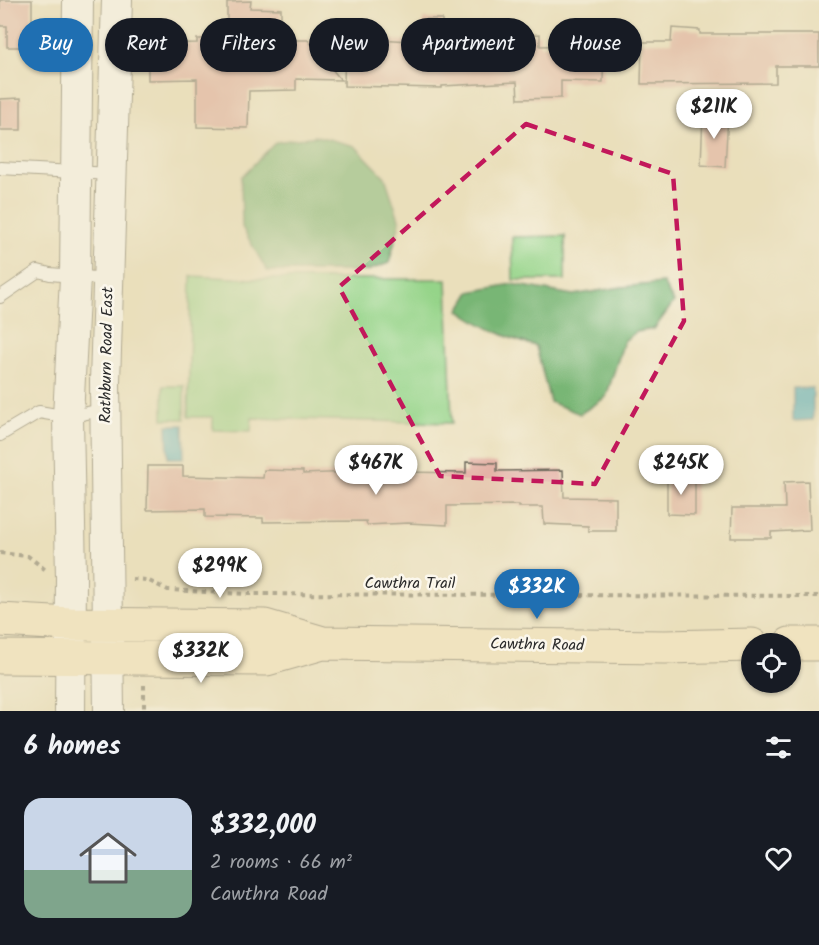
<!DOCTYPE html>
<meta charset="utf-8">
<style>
body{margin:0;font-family:Kalam,sans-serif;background:#20242c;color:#f1f3f6;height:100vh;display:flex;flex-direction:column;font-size:22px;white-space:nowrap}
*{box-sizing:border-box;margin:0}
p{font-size:20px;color:#9ea1a6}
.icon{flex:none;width:33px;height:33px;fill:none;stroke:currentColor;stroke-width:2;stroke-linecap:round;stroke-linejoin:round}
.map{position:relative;height:711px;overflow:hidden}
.drawer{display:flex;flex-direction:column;background:#171b24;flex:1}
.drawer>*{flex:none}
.banner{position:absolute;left:18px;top:18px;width:783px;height:54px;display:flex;gap:12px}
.controls{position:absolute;left:741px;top:633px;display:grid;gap:12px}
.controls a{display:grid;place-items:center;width:60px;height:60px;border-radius:50%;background:#171b24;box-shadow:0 2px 4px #0004;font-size:30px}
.price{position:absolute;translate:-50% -51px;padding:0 14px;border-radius:21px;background:#fff;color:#222;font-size:20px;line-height:39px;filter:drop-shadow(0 2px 3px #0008)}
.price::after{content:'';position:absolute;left:50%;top:36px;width:18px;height:14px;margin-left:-9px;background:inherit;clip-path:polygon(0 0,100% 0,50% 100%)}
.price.on{background:#1f6fb2;color:#fff}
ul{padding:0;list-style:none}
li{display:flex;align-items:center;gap:18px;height:150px;padding:0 24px}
li span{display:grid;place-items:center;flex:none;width:168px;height:120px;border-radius:18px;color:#555}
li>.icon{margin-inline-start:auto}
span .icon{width:72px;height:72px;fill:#fffc;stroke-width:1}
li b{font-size:26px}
h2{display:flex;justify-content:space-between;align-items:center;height:72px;padding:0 24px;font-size:26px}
.chip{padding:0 21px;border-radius:27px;background:#171b24;box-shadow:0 2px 4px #0004;font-size:21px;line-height:54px}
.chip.on{background:#1f6fb2;color:#fff}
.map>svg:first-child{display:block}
</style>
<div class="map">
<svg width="819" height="711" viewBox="0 0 819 711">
<rect width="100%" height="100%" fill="#fbf7ec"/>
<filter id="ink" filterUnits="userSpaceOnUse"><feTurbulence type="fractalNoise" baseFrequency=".0167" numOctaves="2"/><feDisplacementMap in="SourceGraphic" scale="12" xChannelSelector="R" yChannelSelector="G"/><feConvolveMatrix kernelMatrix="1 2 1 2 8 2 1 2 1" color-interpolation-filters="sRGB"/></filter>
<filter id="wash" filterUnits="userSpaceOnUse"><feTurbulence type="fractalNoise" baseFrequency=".008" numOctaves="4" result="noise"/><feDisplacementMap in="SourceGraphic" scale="24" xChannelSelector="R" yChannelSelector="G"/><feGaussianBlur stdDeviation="1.35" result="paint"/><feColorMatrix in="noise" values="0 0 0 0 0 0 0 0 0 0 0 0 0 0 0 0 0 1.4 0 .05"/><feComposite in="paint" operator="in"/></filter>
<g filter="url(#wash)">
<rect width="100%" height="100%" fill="#eadfbb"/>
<path fill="#95d489" stroke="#60805a" stroke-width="1.5" d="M565,236V280H513L512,237Z
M191,276L254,279H447L452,423L252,418L251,431L213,430V417H188Z
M163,386H184V419H163Z"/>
<path fill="#78b675" stroke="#527050" stroke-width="1.5" d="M317,136L355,146L385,177L400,222L389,263L367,271H267L242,227L241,177L276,142Z
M663,283L674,302L654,329L636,332L624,341L606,397L580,414L550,402L536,346C506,338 485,328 459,310L470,292L512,284L573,295L622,287Z"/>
<path fill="#40a9c0" stroke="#366a76" stroke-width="1.5" d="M793,388H813V420L793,421Z
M167,425H183L184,458H168Z"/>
<g id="blocks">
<path fill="#dfa499" d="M0,0H32V47H7V26H0Z
M251,1L250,8L281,9V40H308L341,80L296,79V90L249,91L248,128L197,127V79L148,80V44L197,43V39H227V2Z
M423,19H442V52L480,53L481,43L516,42V36L540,34V46L578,45V40H604L603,82L561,81V98L518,99L517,82L442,86V88L344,86L345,36H381V39L422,42Z
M672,28L700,30V34H819V66H776V83L641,84L642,42H671Z
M21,98V130H0V99Z
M703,113L728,115L725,167L701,165Z
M466,462L497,463V471L563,470L564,497L616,498V531H588V526L544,524L543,507H519V505L447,506V525L408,523L367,525L366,521L263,522V518L205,517V509L147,510L148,466H183V476L263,478L264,470L303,471V474L402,470V472L466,473Z
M667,478H695V515L667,514Z
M808,481L810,530L771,532V538H731L732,508H785L784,482Z"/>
</g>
</g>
<g filter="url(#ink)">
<use href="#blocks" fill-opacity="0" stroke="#6e6a5d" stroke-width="1.5"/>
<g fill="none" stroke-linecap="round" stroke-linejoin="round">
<defs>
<path id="service" d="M0,168L111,174
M0,297L38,271L50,274L107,279
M0,435L39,412L68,417L106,409"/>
<path id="tertiary" d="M70,711L71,578L68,417L75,277L78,0
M109,711L105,382L117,0"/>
<path id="secondary" d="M0,620L70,624L265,626L323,643
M790,644H819
M0,657L267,659L323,643L665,647L752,645"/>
</defs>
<use href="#service" stroke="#6e6a5d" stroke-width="14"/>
<use href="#tertiary" stroke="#6e6a5d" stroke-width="32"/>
<use href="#secondary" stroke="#6e6a5d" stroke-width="35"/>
<path stroke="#6e6a5d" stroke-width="4" stroke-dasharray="4.5 4.5" stroke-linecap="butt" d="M0,553L28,556L47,571
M132,579L147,580L168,590L245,594L819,596
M144,685V711"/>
<use href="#service" stroke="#fff" stroke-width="12"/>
<use href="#tertiary" stroke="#fff" stroke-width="30"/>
<use href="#secondary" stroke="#f8e8c3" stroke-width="33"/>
</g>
</g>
<path d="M0 0H819V711H0ZM526,124L673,174L684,321L595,484L440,476L339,287Z" fill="#eadfbb" fill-opacity=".55" fill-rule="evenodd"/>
<path fill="none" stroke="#c2185b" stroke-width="4.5" stroke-dasharray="12 8" stroke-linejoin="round" d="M526,124L673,174L684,321L595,484L440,476L339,287Z"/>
<g text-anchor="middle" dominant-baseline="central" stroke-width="5" stroke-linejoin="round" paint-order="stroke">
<g font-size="16" fill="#2b2b2b" stroke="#fbf7ec">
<text transform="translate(107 355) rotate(-89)">Rathburn Road East</text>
<text x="410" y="583">Cawthra Trail</text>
<text transform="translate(537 645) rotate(1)">Cawthra Road</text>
</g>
</g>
</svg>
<div class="controls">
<a><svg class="icon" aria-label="locate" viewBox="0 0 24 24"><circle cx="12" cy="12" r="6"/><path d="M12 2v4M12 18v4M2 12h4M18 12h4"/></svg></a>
</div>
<b class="price" style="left:714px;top:140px">$211K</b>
<b class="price" style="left:376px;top:496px">$467K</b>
<b class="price" style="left:681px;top:496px">$245K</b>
<b class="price" style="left:220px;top:599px">$299K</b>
<b class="price on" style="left:537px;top:620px">$332K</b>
<b class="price" style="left:201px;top:684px">$332K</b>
<div class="banner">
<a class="chip on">Buy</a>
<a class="chip">Rent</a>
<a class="chip">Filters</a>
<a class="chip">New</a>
<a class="chip">Apartment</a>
<a class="chip">House</a>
</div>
</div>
<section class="drawer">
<h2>6 homes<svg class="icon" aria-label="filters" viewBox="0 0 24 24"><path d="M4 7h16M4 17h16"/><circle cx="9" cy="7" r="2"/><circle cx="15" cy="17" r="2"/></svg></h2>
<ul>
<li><span style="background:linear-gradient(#c9d6e8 60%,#7fa58c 0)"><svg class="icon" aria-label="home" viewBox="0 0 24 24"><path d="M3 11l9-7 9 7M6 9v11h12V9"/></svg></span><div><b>$332,000</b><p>2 rooms · 66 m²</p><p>Cawthra Road</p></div><svg class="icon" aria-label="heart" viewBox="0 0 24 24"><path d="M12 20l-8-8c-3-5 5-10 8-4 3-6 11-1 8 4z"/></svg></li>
</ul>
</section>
